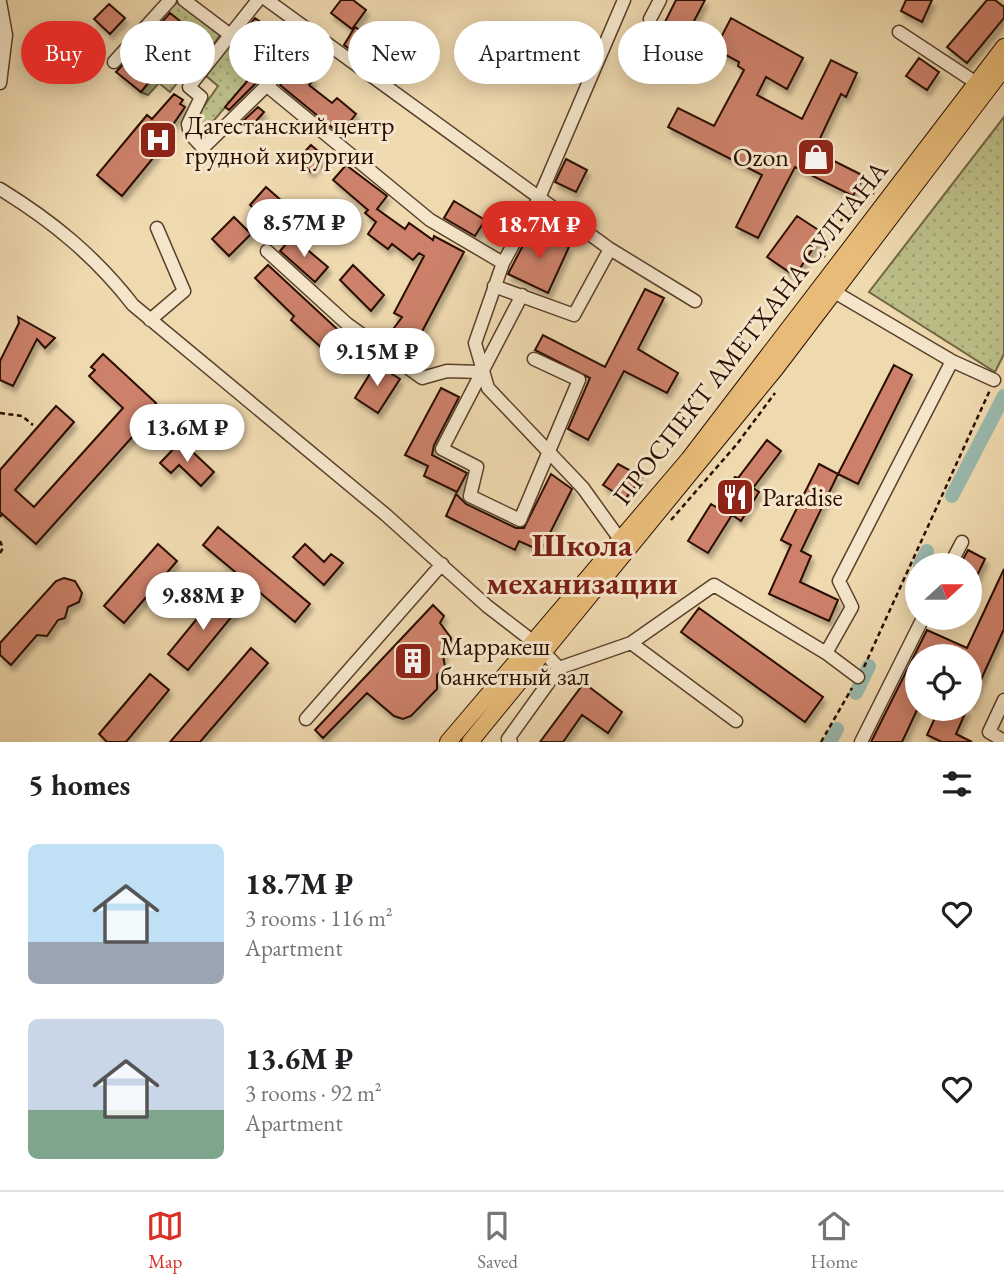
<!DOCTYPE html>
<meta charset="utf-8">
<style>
body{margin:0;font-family:"EB Garamond",serif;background:#f2f2f2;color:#202124;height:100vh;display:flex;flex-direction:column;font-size:26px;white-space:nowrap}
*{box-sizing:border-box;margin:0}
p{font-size:23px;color:#757577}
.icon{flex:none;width:38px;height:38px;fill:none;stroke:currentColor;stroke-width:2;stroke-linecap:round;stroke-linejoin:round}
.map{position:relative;height:742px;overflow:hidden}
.details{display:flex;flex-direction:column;background:#fff;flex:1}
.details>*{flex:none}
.top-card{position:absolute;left:21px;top:21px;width:962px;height:63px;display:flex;gap:14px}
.needle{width:46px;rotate:69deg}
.tools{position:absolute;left:905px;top:553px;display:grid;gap:14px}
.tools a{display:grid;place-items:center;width:77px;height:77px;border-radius:50%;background:#fff;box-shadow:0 4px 18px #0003;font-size:35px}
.price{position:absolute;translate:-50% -60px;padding:0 16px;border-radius:24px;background:#fff;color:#222;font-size:23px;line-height:46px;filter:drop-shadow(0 2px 4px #0008)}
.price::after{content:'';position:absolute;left:50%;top:42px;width:21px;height:16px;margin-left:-10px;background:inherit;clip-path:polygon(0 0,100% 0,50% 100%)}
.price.selected{background:#d93025;color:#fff}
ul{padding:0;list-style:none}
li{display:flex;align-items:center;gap:21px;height:175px;padding:0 28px}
li span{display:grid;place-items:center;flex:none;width:196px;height:140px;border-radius:10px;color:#555}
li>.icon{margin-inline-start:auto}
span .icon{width:84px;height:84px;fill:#fffc;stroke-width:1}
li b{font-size:30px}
h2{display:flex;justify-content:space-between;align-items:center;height:84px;padding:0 28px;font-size:30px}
.tag{padding:0 24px;border-radius:32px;background:#fff;box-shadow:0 4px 18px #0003;font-size:24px;line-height:63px}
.tag.selected{background:#d93025;color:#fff}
.menu{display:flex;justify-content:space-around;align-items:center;height:98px;border-top:2px solid #e0e0e0;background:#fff;font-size:19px;color:#757577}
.menu a{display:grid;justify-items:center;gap:4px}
.menu .selected{color:#d93025}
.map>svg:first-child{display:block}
</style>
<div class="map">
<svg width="1004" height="742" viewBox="0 0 1004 742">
<defs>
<pattern id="green-dots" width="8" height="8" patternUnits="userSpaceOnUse" patternTransform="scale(1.75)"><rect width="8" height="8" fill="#bcbe88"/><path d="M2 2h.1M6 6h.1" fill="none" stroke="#a2a274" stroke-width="1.8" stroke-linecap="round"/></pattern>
<filter id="shadow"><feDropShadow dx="3" dy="5.5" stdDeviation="2" flood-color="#0004"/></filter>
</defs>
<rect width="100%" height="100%" fill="#efd9af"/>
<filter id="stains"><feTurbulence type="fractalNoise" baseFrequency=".00286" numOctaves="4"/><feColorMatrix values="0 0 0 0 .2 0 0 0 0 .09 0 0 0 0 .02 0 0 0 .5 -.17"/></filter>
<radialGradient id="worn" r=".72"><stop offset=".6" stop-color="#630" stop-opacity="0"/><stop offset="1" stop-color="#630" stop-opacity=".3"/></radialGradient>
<path fill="url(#green-dots)" stroke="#726644" stroke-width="2" d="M180,1L220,35L191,76L185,73L170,92L159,83L148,95L141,92L190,30L166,10Z
M232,38L263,63L210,125L199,130L191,125L218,86L205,75Z
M1004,117V354L995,372L869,292Z"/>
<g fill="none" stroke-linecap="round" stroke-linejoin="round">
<path stroke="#9abaae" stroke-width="14" d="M952,496L1004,396
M920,565L927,551
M856,693L869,666
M830,742L837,729"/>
</g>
<path fill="#cd816a" stroke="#290d00" stroke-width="2" filter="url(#shadow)" d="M341,0H353L366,10L352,29L331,13Z
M676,0H705L681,46L659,34Z
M906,0H932L922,22L901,11Z
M987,0H995L1004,7V18L967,63L947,47Z
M109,4L125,18L110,34L94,19Z
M170,13L191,30L141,92L116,72Z
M255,18L279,35L258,59L236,41Z
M731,18L803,58L787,89L766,77L757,95L802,119L831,60L857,73L846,97L841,94L814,151L864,176L853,196L795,167L758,238L736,227L762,175L668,127L678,108L714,126L744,70L738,66L739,62L715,49Z
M355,27L384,47L372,65L344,45Z
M919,58L939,72L927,90L906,76Z
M299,66L314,79L309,85L332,103L337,98L356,114L340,134L280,85Z
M255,72L261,78L229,110L225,107Z
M174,94L183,100L180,104L185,107L168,132L172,135L122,196L97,175L147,115L152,119Z
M258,107L264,112L249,129L242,122Z
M311,145L325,157L311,172L297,160Z
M566,159L587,170L576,192L555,182Z
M346,165L387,196L377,209L405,229L409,223L433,240L434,236L464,252L416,343L424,348L420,355L425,358L420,366L385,340L402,317L394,313L424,256L419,253L413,260L392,244L388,249L368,234L376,222L365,213L368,210L333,180Z
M266,187L283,202L266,220L250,205Z
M454,201L485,220L475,236L444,218Z
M797,216L823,233L795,276L767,257Z
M234,217L251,234L229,256L212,239Z
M531,230L569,247L548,293L508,274Z
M292,237L328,267L315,282L280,251Z
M268,265L350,341L331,362L321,353L324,350L291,320L294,316L255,278Z
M353,265L384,295L371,311L340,280Z
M645,289L664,298L638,349L678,373L667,393L624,371L588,440L568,429L590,378L535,350L543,335L605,367Z
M18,317L55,338L45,348L37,339L13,386L0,380V361L19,323Z
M103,354L156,403L140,421L144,424L36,544L0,512V470L56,406L74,422L15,490L34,507L123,408L89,376L95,370L91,367Z
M376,364L400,379L378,413L355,398Z
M894,365L912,375L858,484L838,474Z
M441,388L459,397L434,445L432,455L467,473L457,492L424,476L428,466L405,455Z
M767,440L781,451L753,488L759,492L741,521L732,515L708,553L688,541L711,504L716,507L735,477L738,478Z
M181,441L214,472L201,486L179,465L171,473L160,463Z
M618,464L642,477L625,499L603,485Z
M819,464L838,474L801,551L811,556L800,582L838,600L829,621L769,594L791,545L781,540Z
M551,474L572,489L541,551L519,541L515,550L446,516L456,494L466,504L516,528H524Z
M218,527L310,604L295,622L203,545Z
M158,544L177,561L124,623L104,606Z
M305,544L324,562L331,554L343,563L324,585L293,557Z
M968,550L985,559L970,590V565H960Z
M1004,569V629L970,704V656H917V710L902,742H871L927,630L967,648Z
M64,578L75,581L82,593L79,602L68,607L65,618L58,620L47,636L37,635L11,665L0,655V643L56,581Z
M218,593L238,609L188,670L168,654Z
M433,605L444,616L440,623L451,638L450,646L443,655L445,667L437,675V689L411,716L403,719L394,716L367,693L323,738L315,730Z
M699,608L823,697L805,722L681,632Z
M251,648L268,663L200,742H170Z
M150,674L169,690L126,742H107L99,734Z
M584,683L622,712L608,733L582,715L563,742H540Z
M939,709H967L956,734L972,742H942L927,735Z"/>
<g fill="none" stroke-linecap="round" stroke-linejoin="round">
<defs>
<path id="minor" d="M184,0L229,34
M258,0L189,87L201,97L188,124L190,134L203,148L316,37
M267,0L610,249L574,315L494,286
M624,0L539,198L503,263L475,343L488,388L583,488L624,545
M0,2L6,35L0,83
M650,19L660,0
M899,32L984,88
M114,62L170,0
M266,85L430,220L503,263
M0,189C52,221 95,256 133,305L386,515L487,606L535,643L559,668L508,739L511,742
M610,249L695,301
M267,251L346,323L422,378L447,371L481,372
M826,287L952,361L994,380
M522,295L442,449L477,467L470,496L520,520L579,380L534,359
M150,320L184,291L157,228
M950,565L962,542
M631,643L736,721
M826,653L852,607L839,581L952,361
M559,668L631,643L714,585L826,653L858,677
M1004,700L989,732L1004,741
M306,719L442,564
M861,742L923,618"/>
<path id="major" d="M448,742L689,459L1004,47
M470,742L776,368L1004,68"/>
</defs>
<use href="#minor" stroke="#5a402c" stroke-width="15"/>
<use href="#major" stroke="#290d00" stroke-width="18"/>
<path stroke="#290d00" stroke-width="2.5" stroke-dasharray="5 3.5" stroke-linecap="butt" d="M825,257L822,255L839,223L844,217L856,213L874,192
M0,413L22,416L33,425
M0,517L2,514
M671,520L737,444L775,393
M0,541L3,548L0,553
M864,667L990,390
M821,742L852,688"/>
<use href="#minor" stroke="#f5e6cb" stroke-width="12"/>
<use href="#major" stroke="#e8bc78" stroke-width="16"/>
</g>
<defs>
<symbol id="hospital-square" viewBox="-11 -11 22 22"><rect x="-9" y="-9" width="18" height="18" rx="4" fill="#8f2418" stroke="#f5e6cb"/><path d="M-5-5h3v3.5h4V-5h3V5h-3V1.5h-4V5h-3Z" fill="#fff"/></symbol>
<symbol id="shop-square" viewBox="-11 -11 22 22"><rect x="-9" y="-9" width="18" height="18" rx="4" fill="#8f2418" stroke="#f5e6cb"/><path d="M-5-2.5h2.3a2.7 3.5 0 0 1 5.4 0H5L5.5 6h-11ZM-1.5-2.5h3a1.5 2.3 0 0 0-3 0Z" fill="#fff"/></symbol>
<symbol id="restaurant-square" viewBox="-11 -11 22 22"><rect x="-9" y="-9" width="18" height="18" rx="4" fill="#8f2418" stroke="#f5e6cb"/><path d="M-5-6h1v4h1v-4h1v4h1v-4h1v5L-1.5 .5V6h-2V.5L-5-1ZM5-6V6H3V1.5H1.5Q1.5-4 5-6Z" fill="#fff"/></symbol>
<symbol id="building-square" viewBox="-11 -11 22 22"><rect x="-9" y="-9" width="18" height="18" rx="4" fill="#8f2418" stroke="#f5e6cb"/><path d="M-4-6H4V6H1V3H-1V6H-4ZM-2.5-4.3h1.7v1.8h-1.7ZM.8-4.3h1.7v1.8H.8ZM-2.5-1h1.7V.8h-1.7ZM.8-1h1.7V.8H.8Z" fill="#fff"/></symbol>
</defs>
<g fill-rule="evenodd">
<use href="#hospital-square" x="136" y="118" width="44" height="44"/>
<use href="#shop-square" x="794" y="135" width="44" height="44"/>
<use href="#restaurant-square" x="713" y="475" width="44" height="44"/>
<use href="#building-square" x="391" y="639" width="44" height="44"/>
</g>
<g text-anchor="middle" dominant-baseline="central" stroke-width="6" stroke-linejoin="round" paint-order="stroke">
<g font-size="26" fill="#290d00" stroke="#f5e6cb" text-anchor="start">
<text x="185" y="125">Дагестанский центр<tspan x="185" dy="30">грудной хирургии</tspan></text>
<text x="789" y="157" text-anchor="end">Ozon</text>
<text x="762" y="497">Paradise</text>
<text x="440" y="646">Марракеш<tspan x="440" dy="30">банкетный зал</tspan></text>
</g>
<g font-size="26" fill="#290d00" stroke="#f5e6cb">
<text transform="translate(750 333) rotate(-52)">ПРОСПЕКТ АМЕТХАНА СУЛТАНА</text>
</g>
<g font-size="33" font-weight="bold" fill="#7a1f14" stroke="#f5e6cb">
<text x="582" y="544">Школа<tspan x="582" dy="38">механизации</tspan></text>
</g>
</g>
<rect width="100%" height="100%" filter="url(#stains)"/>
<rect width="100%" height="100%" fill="url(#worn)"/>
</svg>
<div class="tools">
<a><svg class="needle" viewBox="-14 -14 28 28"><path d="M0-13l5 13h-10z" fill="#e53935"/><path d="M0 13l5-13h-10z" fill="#757577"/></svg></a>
<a><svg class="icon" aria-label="locate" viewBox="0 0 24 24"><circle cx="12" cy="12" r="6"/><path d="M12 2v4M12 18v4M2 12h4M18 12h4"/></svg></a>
</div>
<b class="price" style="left:304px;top:259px">8.57M ₽</b>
<b class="price selected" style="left:539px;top:261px">18.7M ₽</b>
<b class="price" style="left:377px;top:388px">9.15M ₽</b>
<b class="price" style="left:187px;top:464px">13.6M ₽</b>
<b class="price" style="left:203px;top:632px">9.88M ₽</b>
<div class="top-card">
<a class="tag selected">Buy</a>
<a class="tag">Rent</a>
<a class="tag">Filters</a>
<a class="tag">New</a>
<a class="tag">Apartment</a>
<a class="tag">House</a>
</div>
</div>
<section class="details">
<h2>5 homes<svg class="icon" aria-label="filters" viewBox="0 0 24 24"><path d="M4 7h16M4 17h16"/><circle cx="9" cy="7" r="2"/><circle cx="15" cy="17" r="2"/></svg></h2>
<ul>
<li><span style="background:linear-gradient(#bfe0f5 70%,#9aa5b1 0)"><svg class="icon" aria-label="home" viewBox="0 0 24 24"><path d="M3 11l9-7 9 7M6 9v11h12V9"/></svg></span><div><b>18.7M ₽</b><p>3 rooms · 116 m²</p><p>Apartment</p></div><svg class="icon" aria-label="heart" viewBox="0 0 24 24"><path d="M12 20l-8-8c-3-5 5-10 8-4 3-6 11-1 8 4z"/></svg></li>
<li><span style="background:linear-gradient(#c9d6e8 65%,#7fa58c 0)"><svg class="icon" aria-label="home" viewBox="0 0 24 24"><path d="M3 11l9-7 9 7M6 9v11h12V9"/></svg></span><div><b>13.6M ₽</b><p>3 rooms · 92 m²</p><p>Apartment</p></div><svg class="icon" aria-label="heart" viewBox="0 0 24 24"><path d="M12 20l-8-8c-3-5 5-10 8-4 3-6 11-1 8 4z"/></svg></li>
</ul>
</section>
<nav class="menu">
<a class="selected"><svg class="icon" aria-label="map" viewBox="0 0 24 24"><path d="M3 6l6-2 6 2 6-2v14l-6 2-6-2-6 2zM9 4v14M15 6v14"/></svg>Map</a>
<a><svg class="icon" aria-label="saved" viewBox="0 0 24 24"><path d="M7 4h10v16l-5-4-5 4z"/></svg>Saved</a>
<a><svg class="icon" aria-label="home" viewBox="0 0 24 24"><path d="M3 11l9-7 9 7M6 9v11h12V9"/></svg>Home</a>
</nav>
